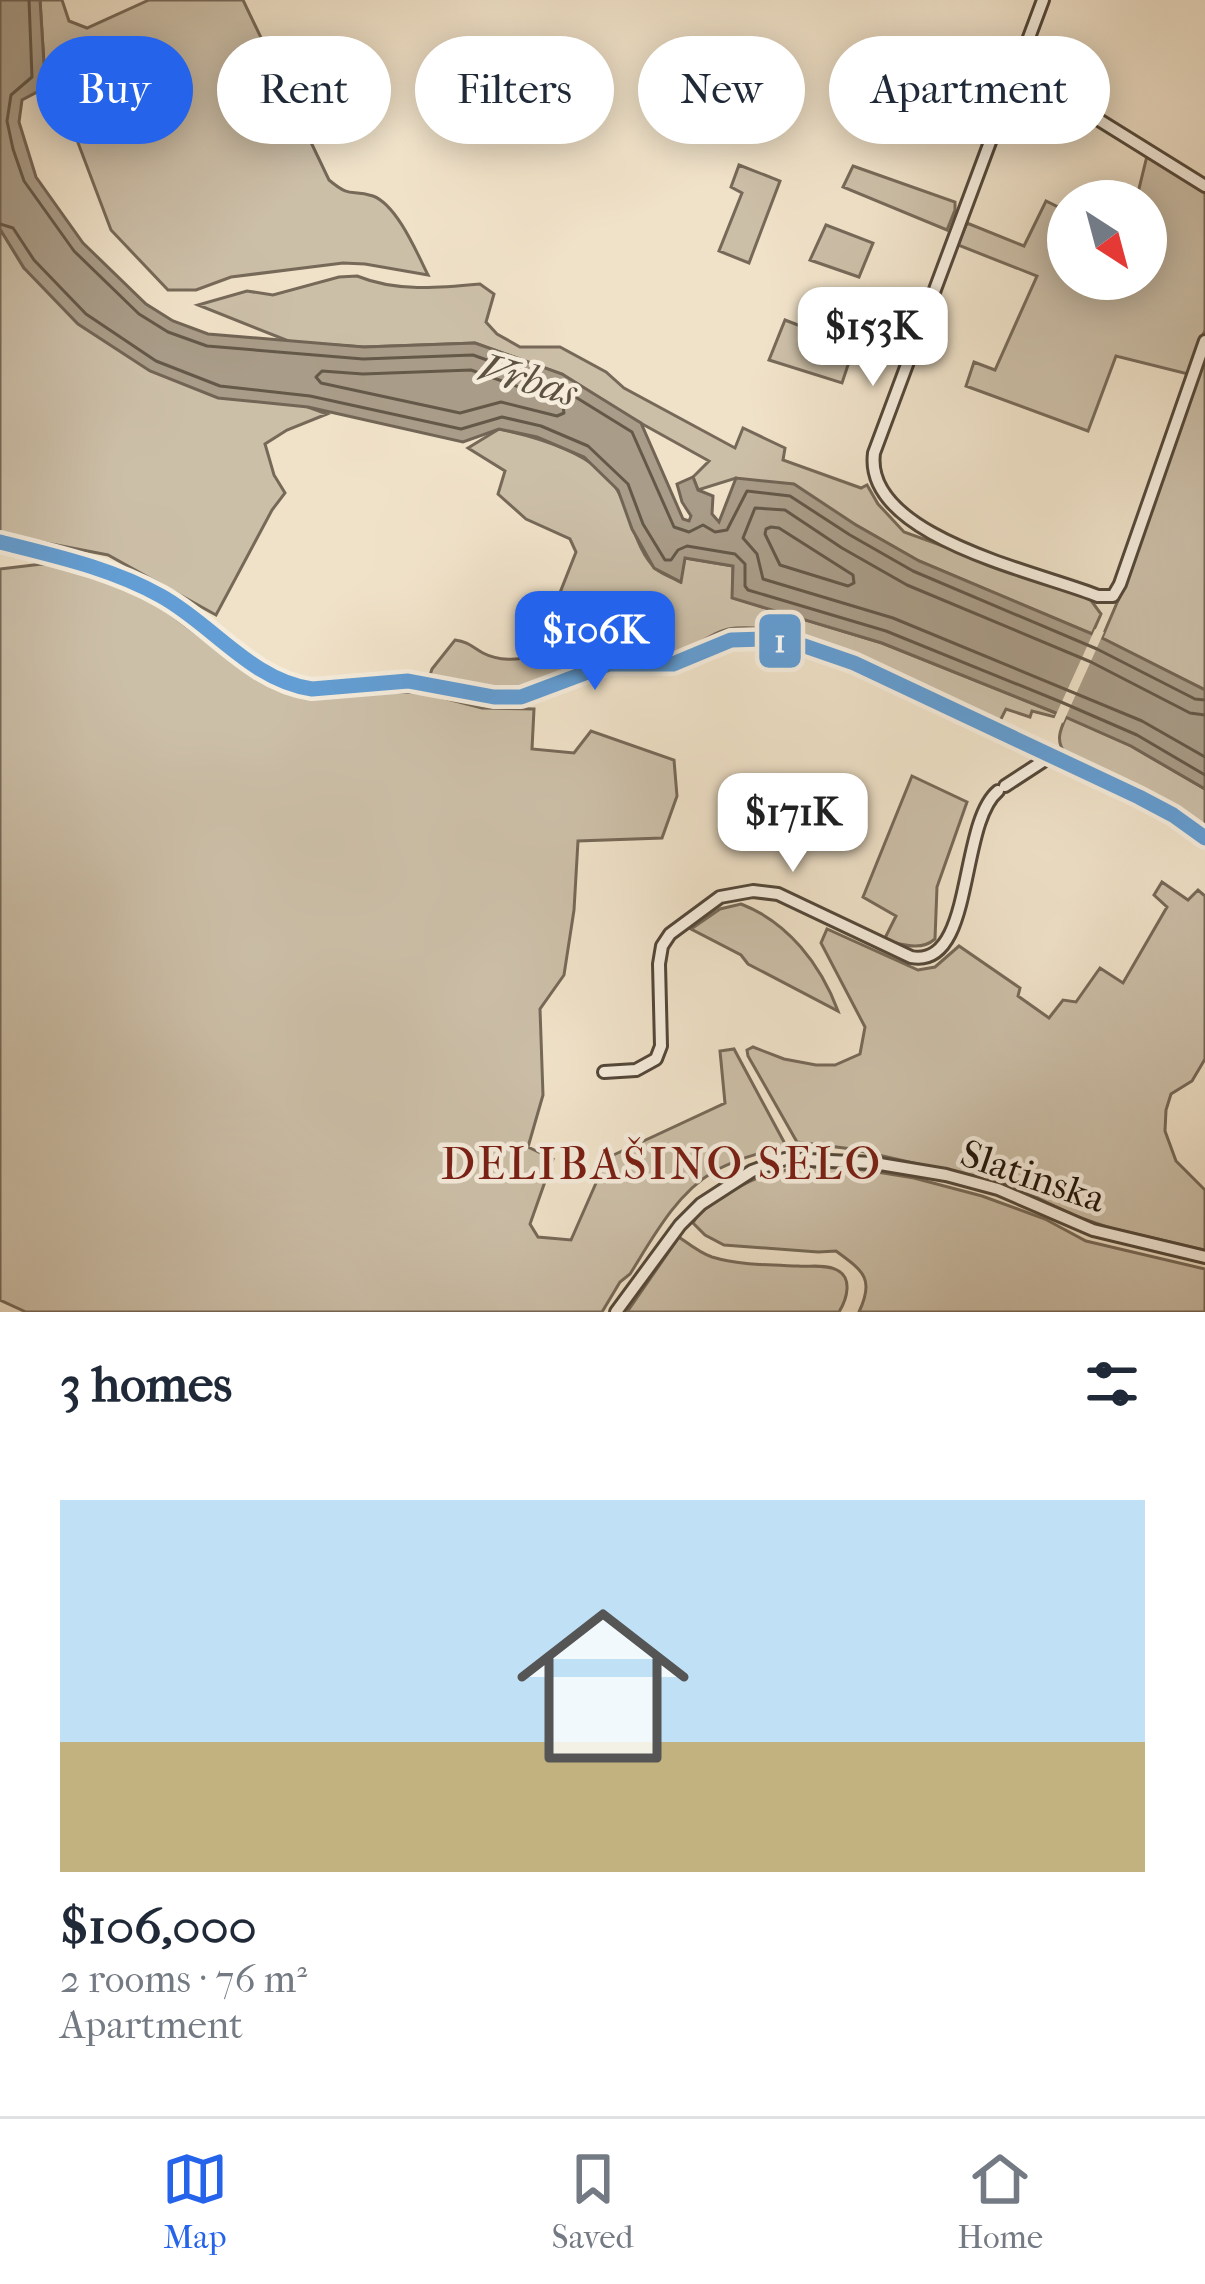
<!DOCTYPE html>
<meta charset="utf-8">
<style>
body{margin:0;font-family:"IM FELL French Canon",serif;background:#f6f6f7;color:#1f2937;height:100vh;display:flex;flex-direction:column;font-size:45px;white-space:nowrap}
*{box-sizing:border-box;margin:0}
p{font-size:39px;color:#747a83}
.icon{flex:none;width:66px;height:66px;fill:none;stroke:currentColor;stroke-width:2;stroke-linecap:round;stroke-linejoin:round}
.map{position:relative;height:1312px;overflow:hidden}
.side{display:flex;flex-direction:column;background:#fff;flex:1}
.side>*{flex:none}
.banner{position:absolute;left:36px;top:36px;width:1134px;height:108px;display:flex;gap:24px}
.needle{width:78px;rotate:144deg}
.fabs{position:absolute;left:1047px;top:180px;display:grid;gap:24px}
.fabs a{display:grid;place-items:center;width:120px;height:120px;border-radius:50%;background:#fff;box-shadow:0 6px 30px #0003;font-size:60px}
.price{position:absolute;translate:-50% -102px;padding:0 27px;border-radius:24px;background:#fff;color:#222;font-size:39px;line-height:78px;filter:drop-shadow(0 3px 6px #0008)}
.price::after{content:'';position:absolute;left:50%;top:72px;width:36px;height:27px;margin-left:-18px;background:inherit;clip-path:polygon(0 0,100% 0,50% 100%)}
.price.active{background:#2563eb;color:#fff}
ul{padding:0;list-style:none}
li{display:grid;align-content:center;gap:24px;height:636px;padding:0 60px}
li+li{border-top:3px solid #e0e1e3}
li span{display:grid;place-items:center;height:372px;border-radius:0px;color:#555}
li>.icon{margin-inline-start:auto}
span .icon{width:216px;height:216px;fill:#fffc;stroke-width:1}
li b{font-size:51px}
h2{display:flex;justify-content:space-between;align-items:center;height:144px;padding:0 60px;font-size:51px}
.chip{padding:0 42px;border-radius:54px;background:#fff;box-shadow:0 6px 30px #0003;font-size:42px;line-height:108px}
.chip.active{background:#2563eb;color:#fff}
.menu{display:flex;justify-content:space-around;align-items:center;height:168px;border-top:3px solid #e0e1e3;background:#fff;font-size:33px;color:#747a83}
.menu a{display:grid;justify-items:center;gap:6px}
.menu .active{color:#2563eb}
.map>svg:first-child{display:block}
</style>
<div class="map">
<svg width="1205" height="1312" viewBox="0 0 1205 1312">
<rect width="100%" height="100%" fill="#f0e2c9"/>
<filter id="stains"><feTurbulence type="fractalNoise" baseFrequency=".00167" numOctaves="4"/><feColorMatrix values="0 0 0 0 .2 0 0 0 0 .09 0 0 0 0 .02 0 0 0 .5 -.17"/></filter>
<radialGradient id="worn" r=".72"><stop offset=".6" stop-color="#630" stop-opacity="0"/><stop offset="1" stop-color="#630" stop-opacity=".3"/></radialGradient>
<path fill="#ccbfa8" stroke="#766958" stroke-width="3" d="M40,0H62L69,21L87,28L149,0H243L329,180C353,200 350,188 373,196C397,205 417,253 428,275L365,264L343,263L231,277L196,290H168L111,230L77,140L45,80Z
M1147,156L1205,193V330L1188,374L1116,356L1088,431L966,386L974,362L995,370L1037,276L958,245L967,223L1024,246L1046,201L1068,212V279H1146V201H1136Z
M739,165L780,181L749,263L719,251L742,193L731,187Z
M853,166L955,202V210L947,230L843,187Z
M826,225L873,243L859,277L810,260Z
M0,229L24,268L308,407L327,414L287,430L265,444L274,475L285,493L272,510L216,615L108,555L0,534Z
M357,276C396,292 438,288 480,284L494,294L486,322L497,334L520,347H560L606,372L624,388L735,448L743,428L785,448L783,460L861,488L867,485L878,504L904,532L1090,599L1101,614L1092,634L919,561L856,525L736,478L698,490L693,477L709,461L628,416L562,374L475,343L364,347L291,342L198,305L247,291L273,295L339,277Z
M785,320L834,339L832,345L852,353L842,383L769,360Z
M1205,353V690L1102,638L1119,598Z
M499,429C540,438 598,454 619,493C631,515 636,551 656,569C662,574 673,578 680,582L685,558L733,566V598L882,643L1056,713L1055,717L1032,711L1030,717L1006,709L1000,721C969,705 938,692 906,678C852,653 798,625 736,628C708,629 688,660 659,653L585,655L548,643L552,613L576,552L570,539L526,519L498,494L505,471L468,448Z
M42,564L92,568L136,588L251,675L282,689L312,696L372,691L424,693L482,708L534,709L532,749L574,753L591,731L674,760L677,796L662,838L578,841L574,910L564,975L540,1009L543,1095L528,1147L553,1159L530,1224L538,1237L571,1240L607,1158L725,1103L720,1051L734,1049L784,1142L783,1146C760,1153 734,1160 713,1172C676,1194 652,1239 630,1274L620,1282L602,1312H26L0,1300V569Z
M455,640C469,642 472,647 483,653C498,661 518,661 534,655L566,668L535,686L518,692L429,678L432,669Z
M1066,717L1131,746L1205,789V826C1176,805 1143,788 1110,773C1097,767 1075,764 1066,754C1055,742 1060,730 1066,717Z
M912,776L967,802L937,887L935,939C920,952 902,944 884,940L896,916L863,897Z
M1162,882L1188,900L1198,890L1205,896V1059L1192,1081L1171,1094L1166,1110L1165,1131L1176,1161L1205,1190V1250L1110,1228L1078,1217L1010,1185L852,1149L797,1142L748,1056L747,1050L753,1047L784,1059L816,1065H835L860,1054L865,1027L821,943L827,929L918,970L935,967L959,946L1020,988L1018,996L1049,1018L1063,1000L1076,1002L1100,968L1123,983L1167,907L1154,895Z
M741,904C788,922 821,965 838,1011L748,964L741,955L691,929L720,909Z
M840,1166L914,1178L982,1196L1045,1219L1086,1241L1205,1269V1312H859C875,1278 863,1271 836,1251L818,1252L724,1245L705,1235L693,1223L698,1214C754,1173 772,1168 840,1166Z
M679,1237C689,1244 700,1253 712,1257C738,1265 771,1265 798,1266C810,1267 826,1264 837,1270C853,1278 847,1299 839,1312H627Z"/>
<path fill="#a99c88" stroke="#726555" stroke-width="3" d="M0,0H40L45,80L37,92L22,100L19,122L36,177L83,243L146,304L173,321L208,334L364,347L475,343L562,374L641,423L683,519L689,521L691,516L682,502L677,484L693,477L698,490L713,496L712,514L719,522L736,478L794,484L856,525L919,561L1102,638L1205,690V789L1131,746L1056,713L882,643L732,598L733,566L685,558L681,582L654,568L632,529L618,490L584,457L537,437L499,429L463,442L308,407L218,398L150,371L78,324L24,268L0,229Z"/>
<path fill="#f0e2c9" d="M1095,629L1104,632L1063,723L1054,719Z"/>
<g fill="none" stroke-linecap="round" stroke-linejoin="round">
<path stroke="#645848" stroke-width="3" d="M29,0L32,77L11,95L7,121L13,149L24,181L74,251L139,314L168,332L207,346L363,359L473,355L556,385L632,432L674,527L689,532L703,525L715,532L727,530L747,491L790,496L850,535L913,571L1097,649L1195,699L1205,700
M0,224L13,228L34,260L86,314L156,361L220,386L310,396L461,429L502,417L541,426L588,446L628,484L643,524L665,560H671L678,550L687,546L735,554L745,564V586L748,590L886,631L1061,702L1137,735L1205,775
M471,370L550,398L563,407L564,413L557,416L501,402L460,413L321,383L316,377L322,371L363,374Z
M771,527L779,528L853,575L854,583L848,586L780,565L765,534L766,529Z
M1205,715L1190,713L1091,662L907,585L842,548L785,510L755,508L743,538L757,554L763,579L893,618L1142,721L1205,757"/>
<defs>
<path id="minor" d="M1043,0L874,453C863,537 1039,572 1098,596H1113L1120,584L1205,341
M1017,69L1205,186
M0,542C63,558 123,570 179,606C216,630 257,677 299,687C334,694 373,680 408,681C441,682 473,698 507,698C544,698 573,670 609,664C630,660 652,667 673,664C697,660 716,640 740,638C813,633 898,683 962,715C997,732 1033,748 1069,765C1116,788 1164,804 1205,838
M1005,786L1051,756
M604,1072L636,1070L656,1059L661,1046L659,964L662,946L670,934L720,897L753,891L778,894L911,957C975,969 958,824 998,791
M616,1312L680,1225L701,1204L752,1171L785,1159L874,1163L946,1175L998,1189L1093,1230L1205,1257"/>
</defs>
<use href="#minor" stroke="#534739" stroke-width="16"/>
<use href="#minor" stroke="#f5ecdc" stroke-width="10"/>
<defs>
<path id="bus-1" d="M0,542C55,556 111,568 161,596C212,624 252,681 312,689L408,681L494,697H521L609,664H673L731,640L768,639L796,643L854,663L1139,797L1173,815L1205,838"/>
</defs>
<use href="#bus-1" stroke="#f5ecdc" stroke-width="24"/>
<use href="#bus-1" stroke="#629ed5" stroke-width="15"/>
</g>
<g text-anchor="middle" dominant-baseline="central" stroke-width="9" stroke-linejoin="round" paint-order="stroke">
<g font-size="39" fill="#1f1309" stroke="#f5ecdc">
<text transform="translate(1033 1176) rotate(19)">Slatinska</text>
</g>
<g font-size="42" font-style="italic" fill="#5d5142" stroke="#f5ecdc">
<text transform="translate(528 380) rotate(16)">Vrbas</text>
</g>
<g font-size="45" letter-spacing="3" fill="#7a1f14" stroke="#f5ecdc">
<text x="662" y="1164">DELIBAŠINO SELO</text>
</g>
</g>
<rect stroke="#f5ecdc" stroke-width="4.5" x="757" y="612" width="46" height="58" rx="12" fill="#629ed5"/>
<g font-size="33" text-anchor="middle" font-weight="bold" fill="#fff">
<text x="780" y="652">1</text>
</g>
<rect width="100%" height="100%" filter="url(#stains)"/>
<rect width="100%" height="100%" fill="url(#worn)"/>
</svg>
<div class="fabs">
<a><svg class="needle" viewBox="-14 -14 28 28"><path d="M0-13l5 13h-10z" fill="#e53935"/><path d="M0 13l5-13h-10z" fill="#747a83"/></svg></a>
</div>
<b class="price" style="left:873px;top:389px">$153K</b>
<b class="price active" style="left:595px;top:693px">$106K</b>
<b class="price" style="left:793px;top:875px">$171K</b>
<div class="banner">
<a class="chip active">Buy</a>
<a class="chip">Rent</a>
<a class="chip">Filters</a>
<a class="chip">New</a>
<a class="chip">Apartment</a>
</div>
</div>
<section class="side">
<h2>3 homes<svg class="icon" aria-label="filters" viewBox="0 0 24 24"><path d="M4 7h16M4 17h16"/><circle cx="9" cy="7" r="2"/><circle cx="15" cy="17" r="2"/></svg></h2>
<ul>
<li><span style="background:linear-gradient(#bfe0f5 65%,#c2b280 0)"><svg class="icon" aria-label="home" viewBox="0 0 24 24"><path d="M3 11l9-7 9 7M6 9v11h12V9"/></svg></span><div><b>$106,000</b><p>2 rooms · 76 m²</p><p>Apartment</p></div></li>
</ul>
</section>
<nav class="menu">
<a class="active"><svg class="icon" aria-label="map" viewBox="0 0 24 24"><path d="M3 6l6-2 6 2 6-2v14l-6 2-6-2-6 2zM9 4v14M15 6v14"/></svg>Map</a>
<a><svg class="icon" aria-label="saved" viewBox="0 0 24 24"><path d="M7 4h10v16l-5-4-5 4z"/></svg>Saved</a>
<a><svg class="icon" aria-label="home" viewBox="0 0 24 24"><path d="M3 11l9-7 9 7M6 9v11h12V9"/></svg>Home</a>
</nav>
